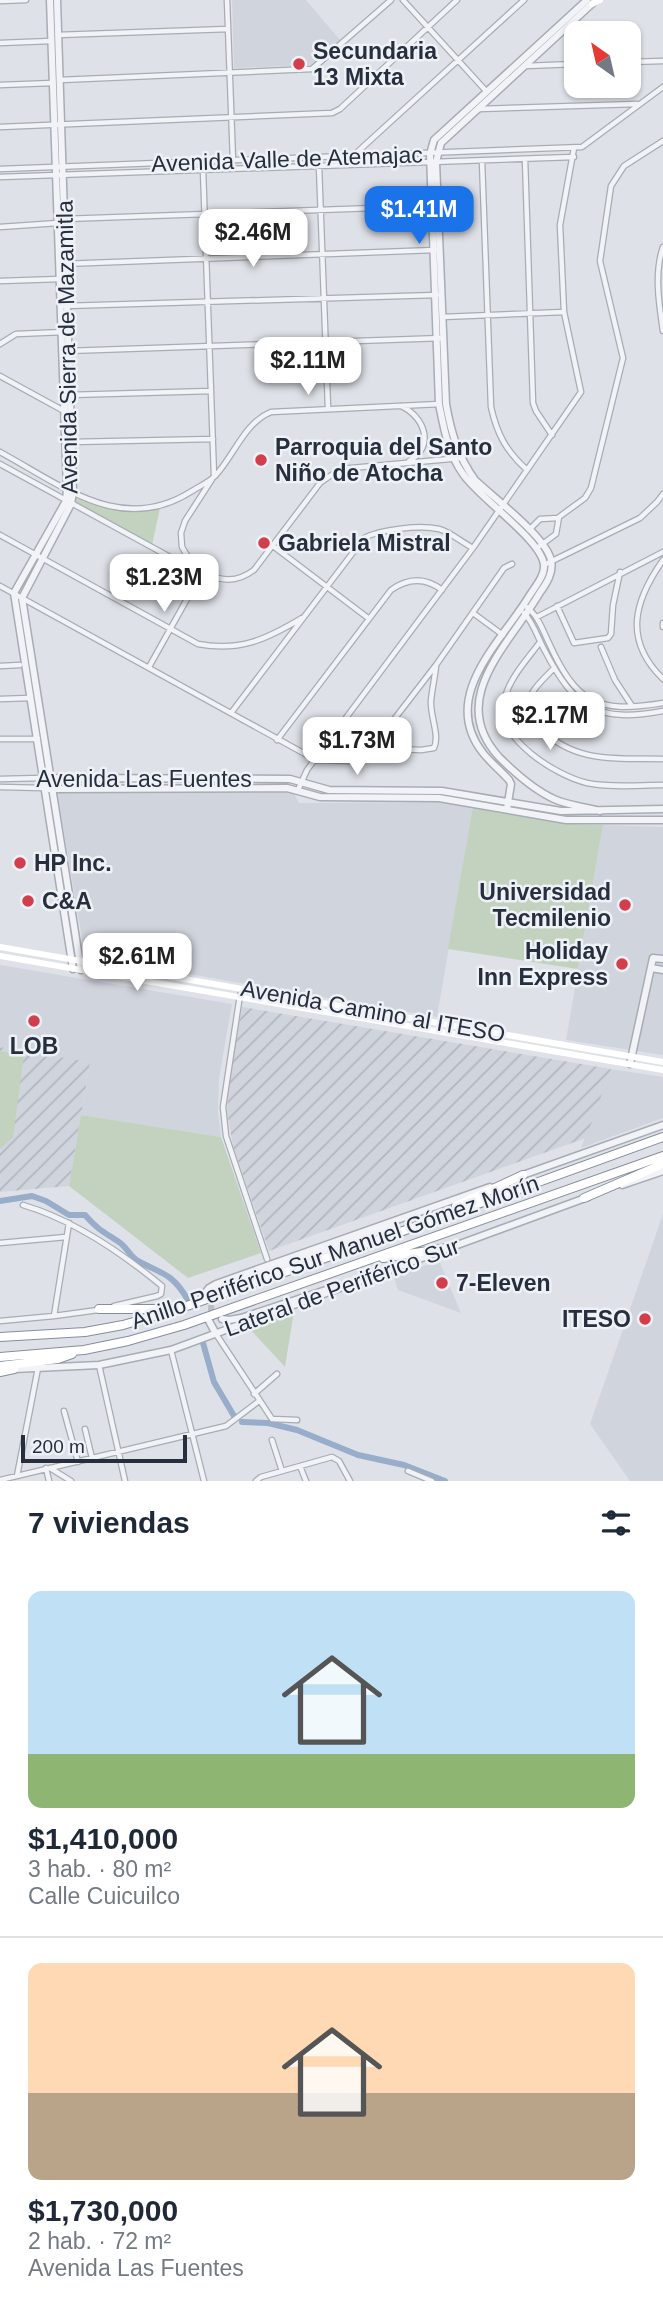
<!DOCTYPE html>
<html lang="es">
<meta charset="utf-8">
<style>
body{margin:0;font-family:Helvetica,sans-serif;background:#f2f2f3;color:#1f2937;height:100vh;display:flex;flex-direction:column;font-size:26px;white-space:nowrap}
*{box-sizing:border-box;margin:0}
p{font-size:23px;color:#747a83}
.icon{flex:none;width:38px;height:38px;fill:none;stroke:currentColor;stroke-width:2;stroke-linecap:round;stroke-linejoin:round}
.map{position:relative;height:1481px;overflow:hidden}
.side{display:flex;flex-direction:column;background:#fff;flex:1}
.side>*{flex:none}
.needle{width:46px;rotate:326deg}
.controls{position:absolute;left:564px;top:21px;display:grid;gap:14px}
.controls a{display:grid;place-items:center;width:77px;height:77px;border-radius:14px;background:#fff;box-shadow:0 2px 5px #0004;font-size:35px}
.scale{position:absolute;left:21px;bottom:18px;width:166px;box-sizing:border-box;padding-left:7px;border:4px solid #272f3f;border-top:0;font-size:19px;line-height:24px;white-space:nowrap;color:#272f3f;-webkit-text-stroke:5px #eef1f6;paint-order:stroke}
.price{position:absolute;translate:-50% -60px;padding:0 16px;border-radius:14px;background:#fff;color:#222;font-size:23px;line-height:46px;filter:drop-shadow(0 2px 4px #0008)}
.price::after{content:'';position:absolute;left:50%;top:42px;width:21px;height:16px;margin-left:-10px;background:inherit;clip-path:polygon(0 0,100% 0,50% 100%)}
.price.on{background:#1a73e8;color:#fff}
ul{padding:0;list-style:none}
li{display:grid;align-content:center;gap:14px;height:371px;padding:0 28px}
li+li{border-top:2px solid #e0e1e3}
li span{display:grid;place-items:center;height:217px;border-radius:14px;color:#555}
li>.icon{margin-inline-start:auto}
span .icon{width:126px;height:126px;fill:#fffc;stroke-width:1}
li b{font-size:30px}
h2{display:flex;justify-content:space-between;align-items:center;height:84px;padding:0 28px;font-size:30px}
.map>svg:first-child{display:block}
</style>
<div class="map">
<svg width="663" height="1481" viewBox="0 0 663 1481">
<defs>
<pattern id="industrial-furrows" width="10" height="10" patternUnits="userSpaceOnUse" patternTransform="scale(1.75)"><rect width="10" height="10" fill="#d0d4dd"/><path d="M-1 1l2-2M0 10L10 0M9 11l2-2" fill="none" stroke="#b3b6bf"/></pattern>
</defs>
<rect width="100%" height="100%" fill="#dee2e8"/>
<path fill="#d0d4dd" d="M232,0H306L341,41L312,65L234,68Z
M57,792L294,793L299,803L442,802L473,806L437,1017L85,956Z
M603,825L663,827V1055L566,1040Z
M0,965L232,1004L219,1078L218,1112L221,1137L81,1115L90,1062L0,1047Z
M611,1069L663,1077V1118L581,1148Z
M663,1214V1481H630L590,1424Z
M439,1260L461,1313L398,1290L394,1278Z"/>
<path fill="url(#industrial-furrows)" d="M242,1007L611,1069L586,1138L269,1251L233,1146L227,1111L229,1079Z
M0,1047L90,1062L69,1186L0,1192Z"/>
<path fill="#c3d2bf" d="M75,495C101,511 130,514 160,508L152,545L73,503Z
M473,806L571,824L603,825L578,969L448,949Z
M0,1051L24,1055L13,1137L0,1149Z
M81,1115L221,1137L261,1253L188,1278L69,1186Z
M294,1311L285,1367L249,1328Z"/>
<g fill="none" stroke-linecap="round" stroke-linejoin="round">
<path stroke="#98adc9" stroke-width="6" d="M0,1201L32,1196L46,1201L69,1215H85C98,1230 104,1232 119,1242C127,1247 130,1257 138,1261C164,1275 172,1273 188,1300
M203,1343L214,1382L234,1416
M242,1422L268,1423L297,1430L358,1455L404,1465L445,1481"/>
<path stroke="#b9bec6" stroke-width="6" stroke-dasharray="6 3" stroke-linecap="butt" d="M212,1296L211,1310L222,1319"/>
<defs>
<path id="minor" d="M227,0L233,161
M403,0L487,92
M0,1L26,0
M58,35L228,29
M0,43L51,41
M628,62L663,61
M525,66L576,64
M60,80L312,69L391,0
M0,85L53,83
M479,109L637,104
M0,127L332,113L340,109L457,0
M353,156L524,0
M525,159L533,403L536,411L552,435
M482,161L491,407C497,434 506,451 527,470
M319,166L328,408
M0,169L582,147L663,87
M0,177L574,157
M0,227L58,223L64,219L432,206
M663,247C654,273 659,304 663,331
M63,264L435,250
M0,281L60,279
M65,306L437,295
M442,317L564,312
M0,344L16,334L64,332
M67,351L443,338
M0,376L64,411
M69,395L211,391
M401,406C424,416 436,447 409,461
M72,442L213,439
M0,452C63,486 122,536 192,491C200,486 209,482 215,476C234,456 244,423 271,412L440,404
M0,464L201,574C222,580 235,584 254,570L320,483L340,469L461,458
M529,530L540,519L558,518
M0,535L198,644C240,652 267,639 302,618
M273,546L368,618
M537,548L556,534L559,517L585,498L591,488L623,358L600,261L611,186L624,166L663,141
M663,560C634,601 623,640 663,679
M544,565L640,518L657,502L663,494
M195,569L182,547L181,533L185,521L214,476L203,170
M0,586L316,760L350,761L372,748L436,665L504,568L512,564
M524,605C537,614 541,626 548,641C576,703 596,714 663,703
M557,606L574,643L608,638L611,634L613,605L620,572
M473,613L503,635
M524,613C534,623 538,639 545,651C575,709 598,723 663,711
M537,617L663,552
M663,623V627
M540,642C527,660 508,679 504,702C496,739 557,776 587,783C611,788 639,785 663,785
M601,647L615,680L632,706
M0,666L20,665
M149,667L201,574
M554,668C545,678 530,690 528,704C526,713 533,721 539,727C574,764 617,758 663,759
M0,699L31,698
M231,713L364,538C381,529 420,525 439,529C450,532 463,543 473,548
M0,739H38
M277,740L391,590C408,578 425,577 442,590
M373,748L421,750L434,748C440,735 430,716 431,701C432,689 435,677 436,666
M0,779L43,778
M0,787L43,788
M298,790L307,770L473,548L581,392L564,312L560,225L574,148
M240,995L223,1107L226,1136L267,1259
M23,1205C74,1220 122,1253 162,1286L161,1294L157,1296L114,1306
M0,1243L66,1237
M54,1316L69,1223
M0,1321L54,1316L98,1310
M216,1334L272,1419L297,1420
M171,1350L204,1481
M99,1365L125,1481
M254,1394L277,1374
M64,1411L78,1462
M85,1429L92,1458
M272,1440L282,1471
M300,1466L306,1481
M46,1468L49,1481
M50,1468L71,1481
M408,1471L432,1481
M17,1476L38,1368
M0,1480L226,1426L259,1401
M256,1481L261,1477L332,1457L339,1461L350,1481"/>
<path id="tertiary" d="M50,0L67,489L66,501L14,593L73,969
M57,0L73,492L71,504L22,598L81,970
M595,1L441,143L436,162L446,404C451,432 458,457 475,480C495,499 545,536 551,560C554,573 546,584 539,594C509,645 446,699 499,757C514,772 534,790 554,799C567,805 585,807 600,811
M49,778L290,779L329,790L442,791L561,811L663,809
M49,789L287,788L320,797L439,798L566,820H663
M507,809L511,784L509,780C501,771 491,763 483,753C439,697 500,643 528,598C534,588 545,576 544,565C542,540 479,498 463,474C448,453 444,429 439,404L430,154L434,140L587,0
M651,968L663,970
M630,1064L653,958L663,959
M520,1176L663,1125
M622,1185L663,1171
M216,1292L229,1284L370,1235L391,1225
M202,1297L209,1288L216,1284L490,1187
M222,1319L229,1320L241,1318L335,1287
M209,1321L216,1334
M14,1369L99,1365L171,1350L588,1197"/>
<path id="trunk" d="M584,1198L663,1164
M456,1206L523,1175
M383,1258L447,1248
M99,1309H165
M0,1337L85,1332L123,1325L178,1309L403,1231L663,1137
M0,1357L84,1350L128,1341L184,1325L663,1156
M0,1366L58,1359L72,1354
M0,1372L14,1369"/>
</defs>
<use href="#minor" stroke="#a7acb5" stroke-width="7"/>
<use href="#tertiary" stroke="#a7acb5" stroke-width="9"/>
<use href="#trunk" stroke="#858e9f" stroke-width="10"/>
<use href="#minor" stroke="#f1f3f6" stroke-width="4.5"/>
<use href="#tertiary" stroke="#f1f3f6" stroke-width="6"/>
<path stroke="#fff" stroke-width="6" d="M592,4L600,0
M0,947L663,1062
M0,956L663,1070"/>
<use href="#trunk" stroke="#fff" stroke-width="8"/>
</g>
<g fill="#d13f4d" stroke="#eef1f6" stroke-width="2.5">
<circle cx="299" cy="64" r="7"/>
<circle cx="261" cy="460" r="7"/>
<circle cx="264" cy="543" r="7"/>
<circle cx="20" cy="863" r="7"/>
<circle cx="28" cy="901" r="7"/>
<circle cx="625" cy="905" r="7"/>
<circle cx="622" cy="964" r="7"/>
<circle cx="34" cy="1021" r="7"/>
<circle cx="442" cy="1283" r="7"/>
<circle cx="645" cy="1319" r="7"/>
</g>
<g text-anchor="middle" dominant-baseline="central" stroke-width="5" stroke-linejoin="round" paint-order="stroke">
<g font-size="23" font-weight="bold" fill="#272f3f" stroke="#eef1f6" text-anchor="start">
<text x="313" y="51">Secundaria<tspan x="313" dy="26">13 Mixta</tspan></text>
<text x="275" y="447">Parroquia del Santo<tspan x="275" dy="26">Niño de Atocha</tspan></text>
<text x="278" y="543">Gabriela Mistral</text>
<text x="34" y="863">HP Inc.</text>
<text x="611" y="892" text-anchor="end">Universidad<tspan x="611" dy="26">Tecmilenio</tspan></text>
<text x="42" y="901">C&amp;A</text>
<text x="608" y="951" text-anchor="end">Holiday<tspan x="608" dy="26">Inn Express</tspan></text>
<text x="34" y="1046" text-anchor="middle">LOB</text>
<text x="456" y="1283">7-Eleven</text>
<text x="631" y="1319" text-anchor="end">ITESO</text>
</g>
<g font-size="23" fill="#272f3f" stroke="#eef1f6">
<text transform="translate(287 159) rotate(-2)">Avenida Valle de Atemajac</text>
<text transform="translate(67 347) rotate(-91)">Avenida Sierra de Mazamitla</text>
<text x="144" y="779">Avenida Las Fuentes</text>
<text transform="translate(373 1011) rotate(10)">Avenida Camino al ITESO</text>
<text transform="translate(335 1252) rotate(-19)">Anillo Periférico Sur Manuel Gómez Morín</text>
<text transform="translate(342 1287) rotate(-20)">Lateral de Periférico Sur</text>
</g>
</g>
</svg>
<div class="controls">
<a><svg class="needle" viewBox="-14 -14 28 28"><path d="M0-13l5 13h-10z" fill="#e53935"/><path d="M0 13l5-13h-10z" fill="#747a83"/></svg></a>
</div>
<div class="scale">200 m</div>
<b class="price on" style="left:419px;top:246px">$1.41M</b>
<b class="price" style="left:253px;top:269px">$2.46M</b>
<b class="price" style="left:308px;top:397px">$2.11M</b>
<b class="price" style="left:164px;top:614px">$1.23M</b>
<b class="price" style="left:550px;top:752px">$2.17M</b>
<b class="price" style="left:357px;top:777px">$1.73M</b>
<b class="price" style="left:137px;top:993px">$2.61M</b>
</div>
<section class="side">
<h2>7 viviendas<svg class="icon" aria-label="filters" viewBox="0 0 24 24"><path d="M4 7h16M4 17h16"/><circle cx="9" cy="7" r="2"/><circle cx="15" cy="17" r="2"/></svg></h2>
<ul>
<li><span style="background:linear-gradient(#bfe0f5 75%,#8fb573 0)"><svg class="icon" aria-label="home" viewBox="0 0 24 24"><path d="M3 11l9-7 9 7M6 9v11h12V9"/></svg></span><div><b>$1,410,000</b><p>3 hab. · 80 m²</p><p>Calle Cuicuilco</p></div></li>
<li><span style="background:linear-gradient(#ffd9b3 60%,#b9a48a 0)"><svg class="icon" aria-label="home" viewBox="0 0 24 24"><path d="M3 11l9-7 9 7M6 9v11h12V9"/></svg></span><div><b>$1,730,000</b><p>2 hab. · 72 m²</p><p>Avenida Las Fuentes</p></div></li>
</ul>
</section>
